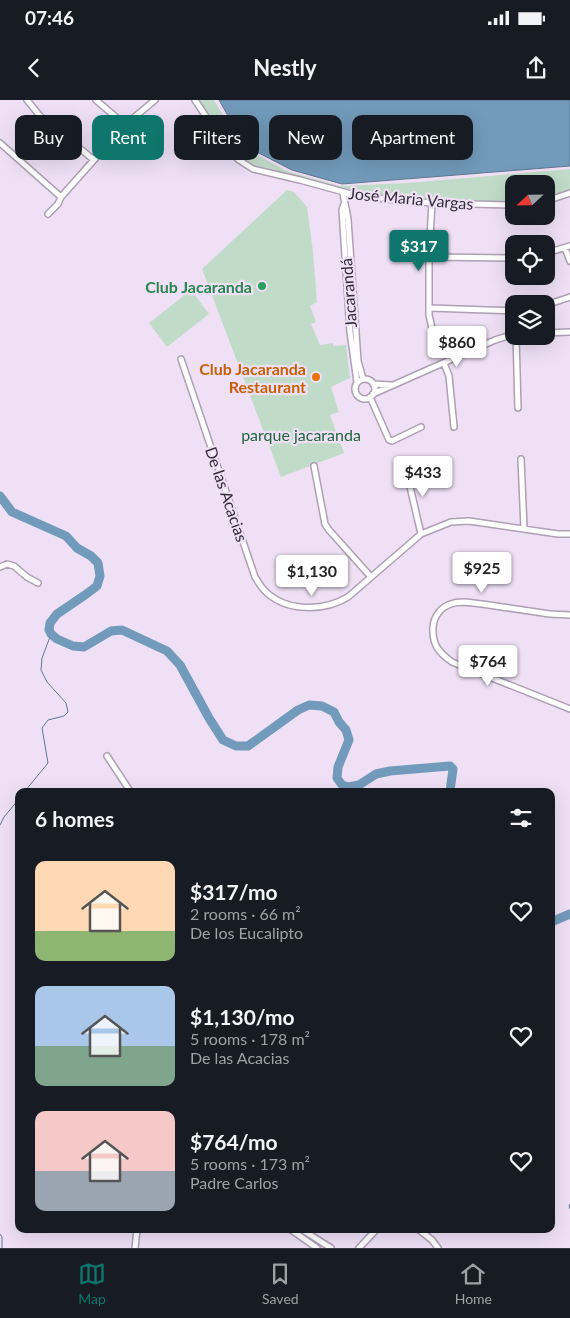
<!DOCTYPE html>
<meta charset="utf-8">
<style>
body{margin:0;font-family:Lato,sans-serif;background:#20242c;color:#f1f3f6;height:100vh;display:flex;flex-direction:column;font-size:19px;white-space:nowrap}
*{box-sizing:border-box;margin:0}
p{font-size:16px;color:#9ea1a6}
.icon{flex:none;width:28px;height:28px;fill:none;stroke:currentColor;stroke-width:2;stroke-linecap:round;stroke-linejoin:round}
.map{position:relative;flex:1;overflow:hidden}
.drawer{position:absolute;left:15px;top:688px;width:540px;height:445px;display:flex;flex-direction:column;background:#171b24;border-radius:10px;box-shadow:0 5px 20px #0002}
.drawer>*{flex:none}
.banner{position:absolute;left:15px;top:15px;width:540px;height:45px;display:flex;gap:10px}
.needle{width:32px;rotate:248deg}
.fabs{position:absolute;left:505px;top:75px;display:grid;gap:10px}
.fabs a{display:grid;place-items:center;width:50px;height:50px;border-radius:10px;background:#171b24;box-shadow:0 5px 20px #0002;font-size:25px}
.price{position:absolute;translate:-50% -42px;padding:0 11px;border-radius:5px;background:#fff;color:#222;font-size:16px;line-height:32px;filter:drop-shadow(0 1px 2px #0008)}
.price::after{content:'';position:absolute;left:50%;top:30px;width:15px;height:11px;margin-left:-8px;background:inherit;clip-path:polygon(0 0,100% 0,50% 100%)}
.price.on{background:#0f766e;color:#fff}
ul{padding:0;list-style:none}
li{display:flex;align-items:center;gap:15px;height:125px;padding:0 20px}
li span{display:grid;place-items:center;flex:none;width:140px;height:100px;border-radius:10px;color:#555}
li>.icon{margin-inline-start:auto}
span .icon{width:60px;height:60px;fill:#fffc;stroke-width:1}
li b{font-size:21px}
h2{display:flex;justify-content:space-between;align-items:center;height:60px;padding:0 20px;font-size:21px}
.pill{padding:0 18px;border-radius:10px;background:#171b24;box-shadow:0 5px 20px #0002;font-size:18px;line-height:45px}
.pill.on{background:#0f766e;color:#fff}
.status{display:flex;justify-content:space-between;align-items:center;height:35px;padding:0 25px;background:#171b24;direction:ltr}
.status svg{height:14px;fill:currentColor}
header{display:flex;justify-content:space-between;align-items:center;height:65px;padding:0 20px;background:#171b24;font-size:22px;font-weight:700}
.tabs{display:flex;justify-content:space-around;align-items:center;height:70px;border-top:1px solid #363941;background:#171b24;font-size:14px;color:#9ea1a6}
.tabs a{display:grid;justify-items:center;gap:2px}
.tabs .on{color:#0f766e}
.map>svg:first-child{display:block}
</style>
<div class="status"><b>07:46</b><svg viewBox="0 0 49 12"><path d="M0 12V9h3v3zM5 12V6h3v6zM10 12V3h3v9zM15 12V0h3v12zM26 1h20v11H26zM47 4h2v5h-2z"/></svg></div>
<header><svg class="icon" aria-label="back" viewBox="0 0 24 24"><path d="M15 5l-7 7 7 7"/></svg>Nestly<svg class="icon" aria-label="share" viewBox="0 0 24 24"><path d="M12 15V3M7 8l5-5 5 5M5 13v7h14v-7"/></svg></header>
<div class="map">
<svg width="570" height="1148" viewBox="0 0 570 1148">
<rect width="100%" height="100%" fill="#efe0f6"/>
<path fill="#c0dcc8" d="M199,0H214L241,46L286,71L340,86L408,83L570,69V91L546,99V84H514V104L387,103L325,90L252,66L228,48Z
M287,90L294,92L307,107L313,152L317,202L310,206L316,222L311,224L320,245L333,243V246L346,245L350,278L331,287L339,312L330,315L344,353L281,377L202,169Z
M191,190L209,214L167,247L149,223Z"/>
<path fill="#729aba" stroke="#5f7992" d="M219,0H570V66L342,84L292,70L245,46Z"/>
<g fill="none" stroke-linecap="round" stroke-linejoin="round">
<path stroke="#5f7992" stroke-width="1" d="M25,691L48,663L42,628L48,620L64,616L68,612L66,603L47,582L41,570L42,558L53,529
M0,725L4,717L19,699
M570,1104L569,1106L570,1109
M0,1134L2,1137V1148"/>
<path stroke="#729aba" stroke-width="9" d="M0,396L12,412L66,436L77,448L91,456L98,463L100,476L97,486L85,495L57,514L50,523L49,530L51,534L57,539L73,546L84,547L111,531L122,530L167,551L180,565L209,618L223,640L236,646H248L298,610L309,605L322,606L334,612L339,622L346,630L349,640L338,667L337,678L342,685L349,687L359,685L376,674L390,671L450,666L453,669L450,691
M551,822L570,814"/>
<defs>
<path id="street" d="M27,0L40,16L94,60
M96,0L125,25
M195,0L228,50L239,60L253,69L300,80L362,97L432,103L514,105
M0,43L61,97
M343,92C344,102 347,110 348,120L358,261L363,279
M546,101L570,93
M432,103L429,157V215L434,237
M344,104L342,110L350,232L357,282
M48,114L58,104L61,97L125,25L155,0
M565,148L570,161
M546,153L570,146
M429,157L514,158
M546,205L570,197
M429,208L514,211
M546,233L570,232
M516,236L518,308
M181,259L255,477C258,481 260,486 264,490C285,512 323,512 348,497L421,434L451,422L469,421L558,434H570
M444,263L449,276L454,327
M355 289a10 10 0 1 1 20 0a10 10 0 1 1-20 0Z
M373,284L391,285
M373,294L495,240L514,234
M370,297L389,340L392,341L421,327
M521,359L524,428
M405,365L421,434
M314,366L325,424L329,430L371,477
M0,467L7,464L14,466L27,477L38,483
M570,515C561,514 552,515 543,513C522,510 502,507 482,504C472,503 460,500 451,504C441,507 434,516 433,527C432,544 438,552 452,562L570,609
M107,656L130,691
M290,1129L317,1148
M301,1129L331,1148
M418,1129L432,1140L438,1148
M135,1148L137,1129
M359,1148L377,1129"/>
</defs>
<use href="#street" stroke="#ae9fb5" stroke-width="8"/>
<use href="#street" stroke="#fff" stroke-width="5"/>
</g>
<circle fill="#2e9e5b" stroke="#efe0f6" stroke-width="2" cx="262" cy="186" r="5"/>
<circle fill="#e8710a" stroke="#efe0f6" stroke-width="2" cx="316" cy="277" r="5"/>
<g text-anchor="middle" dominant-baseline="central" stroke-width="4.5" stroke-linejoin="round" paint-order="stroke">
<g font-size="16" fill="#322c35" stroke="#efe0f6">
<text transform="translate(411 98) rotate(5)">José Maria Vargas</text>
<text transform="translate(348 193) rotate(-94)">Jacarandá</text>
<text transform="translate(227 394) rotate(71)">De las Acacias</text>
</g>
<g font-size="16" font-weight="bold" fill="#27864d" stroke="#efe0f6" text-anchor="end">
<text x="252" y="186">Club Jacaranda</text>
</g>
<g font-size="16" font-weight="bold" fill="#c56008" stroke="#efe0f6" text-anchor="end">
<text x="306" y="268">Club Jacaranda<tspan x="306" dy="18">Restaurant</tspan></text>
</g>
<g font-size="16" fill="#20653e" stroke="#efe0f6">
<text x="301" y="334">parque jacaranda</text>
</g>
</g>
</svg>
<div class="fabs">
<a><svg class="needle" viewBox="-14 -14 28 28"><path d="M0-13l5 13h-10z" fill="#e53935"/><path d="M0 13l5-13h-10z" fill="#9ea1a6"/></svg></a>
<a><svg class="icon" aria-label="locate" viewBox="0 0 24 24"><circle cx="12" cy="12" r="6"/><path d="M12 2v4M12 18v4M2 12h4M18 12h4"/></svg></a>
<a><svg class="icon" aria-label="layers" viewBox="0 0 24 24"><path d="M12 4l9 5-9 5-9-5zM3 14l9 5 9-5"/></svg></a>
</div>
<b class="price on" style="left:419px;top:172px">$317</b>
<b class="price" style="left:457px;top:268px">$860</b>
<b class="price" style="left:423px;top:398px">$433</b>
<b class="price" style="left:482px;top:494px">$925</b>
<b class="price" style="left:312px;top:497px">$1,130</b>
<b class="price" style="left:488px;top:587px">$764</b>
<div class="banner">
<a class="pill">Buy</a>
<a class="pill on">Rent</a>
<a class="pill">Filters</a>
<a class="pill">New</a>
<a class="pill">Apartment</a>
</div>
<section class="drawer">
<h2>6 homes<svg class="icon" aria-label="filters" viewBox="0 0 24 24"><path d="M4 7h16M4 17h16"/><circle cx="9" cy="7" r="2"/><circle cx="15" cy="17" r="2"/></svg></h2>
<ul>
<li><span style="background:linear-gradient(#ffd9b3 70%,#8fb573 0)"><svg class="icon" aria-label="home" viewBox="0 0 24 24"><path d="M3 11l9-7 9 7M6 9v11h12V9"/></svg></span><div><b>$317/mo</b><p>2 rooms · 66 m²</p><p>De los Eucalipto</p></div><svg class="icon" aria-label="heart" viewBox="0 0 24 24"><path d="M12 20l-8-8c-3-5 5-10 8-4 3-6 11-1 8 4z"/></svg></li>
<li><span style="background:linear-gradient(#a9c7e8 60%,#7fa58c 0)"><svg class="icon" aria-label="home" viewBox="0 0 24 24"><path d="M3 11l9-7 9 7M6 9v11h12V9"/></svg></span><div><b>$1,130/mo</b><p>5 rooms · 178 m²</p><p>De las Acacias</p></div><svg class="icon" aria-label="heart" viewBox="0 0 24 24"><path d="M12 20l-8-8c-3-5 5-10 8-4 3-6 11-1 8 4z"/></svg></li>
<li><span style="background:linear-gradient(#f6c9c9 60%,#9aa5b1 0)"><svg class="icon" aria-label="home" viewBox="0 0 24 24"><path d="M3 11l9-7 9 7M6 9v11h12V9"/></svg></span><div><b>$764/mo</b><p>5 rooms · 173 m²</p><p>Padre Carlos</p></div><svg class="icon" aria-label="heart" viewBox="0 0 24 24"><path d="M12 20l-8-8c-3-5 5-10 8-4 3-6 11-1 8 4z"/></svg></li>
</ul>
</section>
</div>
<nav class="tabs">
<a class="on"><svg class="icon" aria-label="map" viewBox="0 0 24 24"><path d="M3 6l6-2 6 2 6-2v14l-6 2-6-2-6 2zM9 4v14M15 6v14"/></svg>Map</a>
<a><svg class="icon" aria-label="saved" viewBox="0 0 24 24"><path d="M7 4h10v16l-5-4-5 4z"/></svg>Saved</a>
<a><svg class="icon" aria-label="home" viewBox="0 0 24 24"><path d="M3 11l9-7 9 7M6 9v11h12V9"/></svg>Home</a>
</nav>
